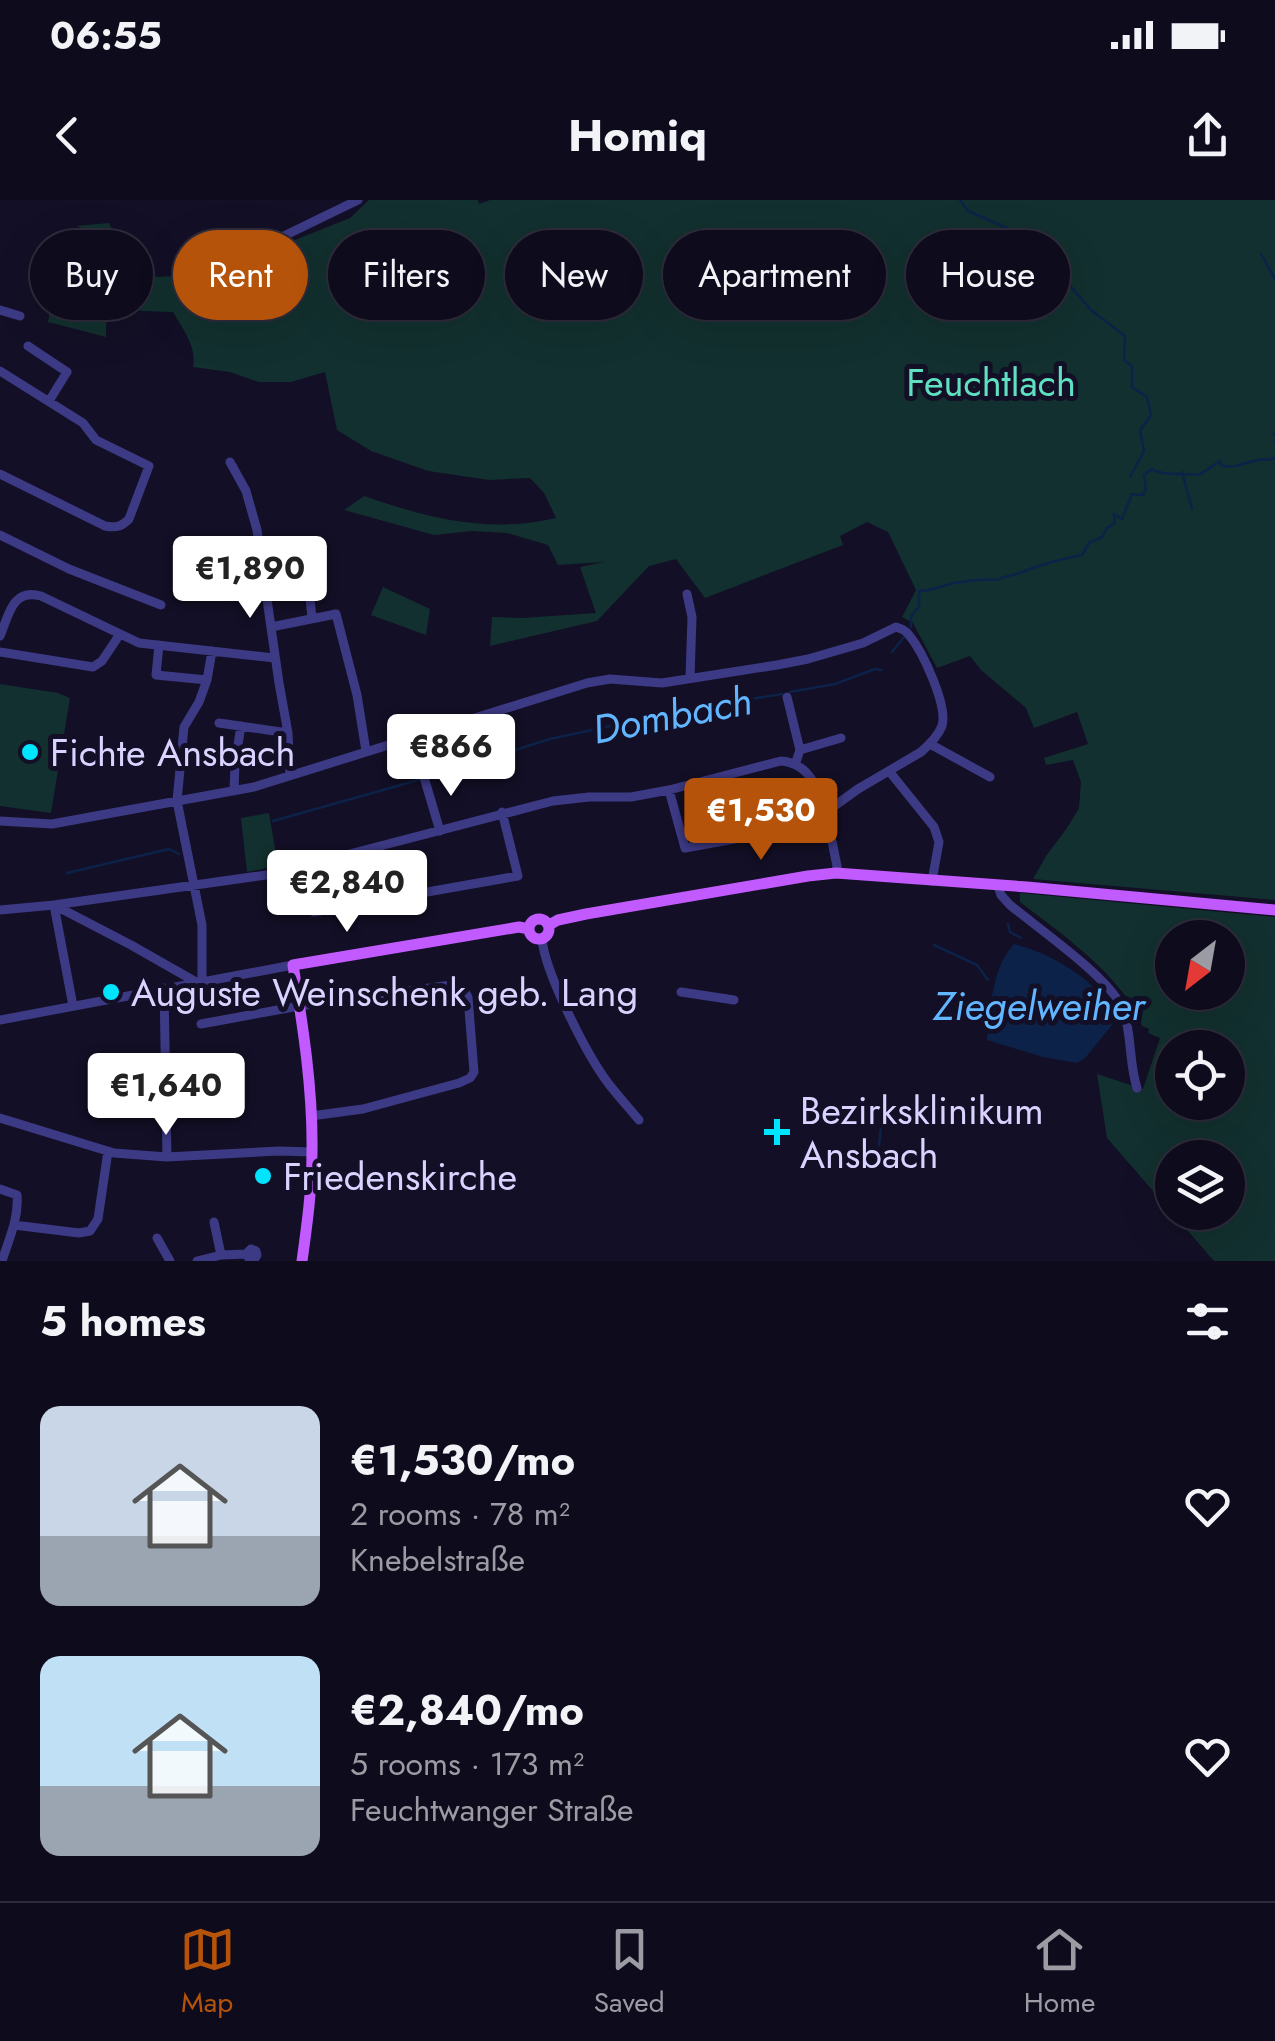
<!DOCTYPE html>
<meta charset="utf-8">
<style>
body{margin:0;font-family:Jost,sans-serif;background:#171425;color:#f1f3f6;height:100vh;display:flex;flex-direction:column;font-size:38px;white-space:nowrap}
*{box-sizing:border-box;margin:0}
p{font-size:32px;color:#9b9ba3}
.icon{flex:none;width:55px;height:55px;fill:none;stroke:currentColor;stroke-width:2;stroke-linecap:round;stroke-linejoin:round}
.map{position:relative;height:1061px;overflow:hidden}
.panel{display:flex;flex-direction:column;background:#0e0b1c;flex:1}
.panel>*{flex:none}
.hud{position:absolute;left:30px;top:30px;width:1215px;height:90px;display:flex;gap:20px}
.needle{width:65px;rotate:211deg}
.controls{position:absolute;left:1155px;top:720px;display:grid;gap:20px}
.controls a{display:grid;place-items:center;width:90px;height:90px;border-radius:50%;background:#0e0b1c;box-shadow:0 10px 40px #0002,0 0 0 2px #2e2b3b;font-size:50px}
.price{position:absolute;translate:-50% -85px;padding:0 22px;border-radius:10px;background:#fff;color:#222;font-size:32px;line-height:65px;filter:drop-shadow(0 2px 5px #0008)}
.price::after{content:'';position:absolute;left:50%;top:60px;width:30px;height:22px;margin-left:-15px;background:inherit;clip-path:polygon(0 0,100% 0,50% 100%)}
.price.selected{background:#b45309;color:#fff}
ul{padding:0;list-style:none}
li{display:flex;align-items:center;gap:30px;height:250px;padding:0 40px}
li span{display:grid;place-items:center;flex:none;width:280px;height:200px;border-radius:20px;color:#555}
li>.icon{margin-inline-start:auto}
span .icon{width:120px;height:120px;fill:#fffc;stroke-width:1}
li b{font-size:42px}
h2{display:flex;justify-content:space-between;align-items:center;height:120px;padding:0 40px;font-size:42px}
.tag{padding:0 35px;border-radius:45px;background:#0e0b1c;box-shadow:0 10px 40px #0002,0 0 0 2px #2e2b3b;font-size:35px;line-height:90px}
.tag.selected{background:#b45309;color:#fff}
.status{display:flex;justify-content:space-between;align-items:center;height:70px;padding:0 50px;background:#0e0b1c;direction:ltr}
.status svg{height:28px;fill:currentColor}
header{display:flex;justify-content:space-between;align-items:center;height:130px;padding:0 40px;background:#0e0b1c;font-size:45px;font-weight:700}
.tab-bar{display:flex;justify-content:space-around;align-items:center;height:140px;border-top:2px solid #2e2b3b;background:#0e0b1c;font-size:28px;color:#9b9ba3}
.tab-bar a{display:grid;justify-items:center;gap:5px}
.tab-bar .selected{color:#b45309}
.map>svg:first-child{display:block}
</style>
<div class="status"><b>06:55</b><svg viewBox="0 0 49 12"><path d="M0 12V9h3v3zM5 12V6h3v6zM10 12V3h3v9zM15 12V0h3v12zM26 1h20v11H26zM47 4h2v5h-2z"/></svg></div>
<header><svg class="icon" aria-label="back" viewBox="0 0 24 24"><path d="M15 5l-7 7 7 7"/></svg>Homiq<svg class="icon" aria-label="share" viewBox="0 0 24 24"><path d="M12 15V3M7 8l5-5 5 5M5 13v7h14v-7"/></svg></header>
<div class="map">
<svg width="1275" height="1061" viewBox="0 0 1275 1061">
<rect width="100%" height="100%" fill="#130f26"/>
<path fill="#12302f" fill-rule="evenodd" d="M369,0H478L479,4L490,0H1275V700L1033,679L1046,656L1067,628L1079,608L1081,582L1073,560L1046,565L1044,558L1088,544L1077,512L1034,528L1026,508L981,470L970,456L937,468L913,423L902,417L916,390L888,332L867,322L840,336L843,345L705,398L676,359L649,366L597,421L490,446L492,417L522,418L596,413L580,367L604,362L558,365L548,345L507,333L472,331L434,335L344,310L364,296C427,318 489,334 556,318L544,293L530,278L489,280L428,271L371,251L337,230L325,172L291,182H259L230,172L193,167C197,147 183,129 173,112L141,111L107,84L106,137L48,122L58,60L106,82L109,39L76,26L109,23L131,69L158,77L250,71L285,44L350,18Z
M383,387L430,409L426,435L371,415Z
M0,484L58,493L70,498L51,613L0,606Z
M269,613L278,666L247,672L241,618Z
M1020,693L1275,717V1061H1214L1107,938L1097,874L1143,889L1160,838L1148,833L1149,829L1142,826C1138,817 1134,806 1127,798C1099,760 1058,731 1020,702ZM1172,738H1228V792H1172ZM1172,848H1228V902H1172ZM1172,958H1228V1012H1172Z"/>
<path fill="#0c2248" d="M1014,744C1044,751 1088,774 1104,801C1108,808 1110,817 1112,825L1086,857L1077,863L1043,857L987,840C991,808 991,769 1014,744Z"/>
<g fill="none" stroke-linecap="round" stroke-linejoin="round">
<path stroke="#0c2248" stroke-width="2.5" d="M960,0L968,11L1028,37L1091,110L1125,136L1124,160L1132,166V187L1147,197L1151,215L1140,230L1144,251L1130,277
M1261,54L1275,79
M1274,234L1275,233
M1275,240V241
M1182,272L1192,309
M911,427V416L919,407V391C932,391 941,386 954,383C967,381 985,378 997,380C1006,375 1013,376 1022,372C1042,364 1061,359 1082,355L1089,343L1102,337L1107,328L1115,323L1114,314L1122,319L1132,294L1143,295L1146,289L1144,275L1152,269C1164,277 1184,272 1199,275L1220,261L1221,265C1237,271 1254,256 1271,260L1275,257
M892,452L904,437
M790,492L835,484L875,469L881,470
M429,577L550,539L694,508L782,494
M273,621L422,579
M67,673L169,649L179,654
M1008,724L1010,732L1021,738
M934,745L977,765L988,780
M879,945L883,910"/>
<path stroke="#3d3a85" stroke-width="9" d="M219,52L255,50L358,0
M0,110L20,116
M28,146L67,172L49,201
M0,171L83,223L96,240L149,266L129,319C121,327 116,328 105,326L0,274
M230,262L246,291L257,330L279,483L288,533L290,574
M0,335L69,369L161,405
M308,379L312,418
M687,394L692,417L690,478
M271,427L336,414L357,495L366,551
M0,436C9,415 12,388 41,396L139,443L275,458
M159,445L156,475L207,480
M0,452L93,467L102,461L120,434
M787,497L800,550
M219,523L288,533
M412,537L440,631
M930,544L990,577
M796,562L800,550L841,538
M889,571L934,627L939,642L932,681
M669,590L685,648L828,622
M234,591L235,563L241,526
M0,621L52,624L254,587L587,483L610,479L662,483L777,465L808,459L863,443L896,427C902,429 905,430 909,435C923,452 948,506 942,526C938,536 929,545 921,552L858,589L826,612L837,666L836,673
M307,667L314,712L518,676L502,612
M998,686L1001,695L1010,705C1038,728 1105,775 1120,804C1133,830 1128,861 1137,888
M54,705L131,745L196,782
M54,705L73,806
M0,710L54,705L273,674L553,601L589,597H631L669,590L781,561C809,563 818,588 826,612
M542,739C545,773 587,855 608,883C618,896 629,908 639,920
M202,782V725L177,601L184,527L199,502L207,480L212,451
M164,788L167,957
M681,792L734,800
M0,820L293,765
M201,824L299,806L451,785L465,792L468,797L474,872L470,878L459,883L363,909L311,916
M0,918L114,953L167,957L279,951L312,952
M0,989L17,995C19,1018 9,1039 2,1061
M214,1022L221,1055
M14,1025L79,1033L90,1031L98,1019L108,951
M157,1038L170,1061
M197,1061L221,1055L246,1054L251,1049L256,1051L257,1055L254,1060H250L246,1054"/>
<path stroke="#c25bff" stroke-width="11" d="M529 729a10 10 0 1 1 20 0a10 10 0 1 1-20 0Z
M549,725L558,720L586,714L808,676L836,673L1027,687L1275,710
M302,1061C307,1025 312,989 312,952C313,890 303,827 293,765L519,727L529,729"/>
</g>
<g fill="#00e5ff" stroke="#130f26" stroke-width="4">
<circle cx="30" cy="552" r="10"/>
<circle cx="111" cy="792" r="10"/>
<path d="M772 917h10v10h10v10h-10v10h-10v-10h-10v-10h10z"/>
<circle cx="263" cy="976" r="10"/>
</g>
<g text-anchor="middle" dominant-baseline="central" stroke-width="10" stroke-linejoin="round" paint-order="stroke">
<g font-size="38" fill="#5fe0c0" stroke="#130f26">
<text x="991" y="182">Feuchtlach</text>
</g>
<g font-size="38" fill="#d9d4ff" stroke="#130f26" text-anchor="start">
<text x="50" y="552">Fichte Ansbach</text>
<text x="131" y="792">Auguste Weinschenk geb. Lang</text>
<text x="800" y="910">Bezirksklinikum<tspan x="800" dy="44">Ansbach</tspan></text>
<text x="283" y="976">Friedenskirche</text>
</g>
<g font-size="40" font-style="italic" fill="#62b6ff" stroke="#130f26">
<text transform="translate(672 515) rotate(-11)">Dombach</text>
<text x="1039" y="806">Ziegelweiher</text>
</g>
</g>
</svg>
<div class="controls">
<a><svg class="needle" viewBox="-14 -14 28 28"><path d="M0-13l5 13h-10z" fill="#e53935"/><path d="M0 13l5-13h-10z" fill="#9b9ba3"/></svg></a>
<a><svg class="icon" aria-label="locate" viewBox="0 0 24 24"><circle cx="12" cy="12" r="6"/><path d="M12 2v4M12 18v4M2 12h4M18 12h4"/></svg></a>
<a><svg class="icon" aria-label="layers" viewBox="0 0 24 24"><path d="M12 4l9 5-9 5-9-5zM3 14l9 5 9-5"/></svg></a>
</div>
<b class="price" style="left:250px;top:421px">€1,890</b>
<b class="price" style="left:451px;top:599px">€866</b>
<b class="price selected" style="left:761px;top:663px">€1,530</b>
<b class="price" style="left:347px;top:735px">€2,840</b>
<b class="price" style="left:166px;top:938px">€1,640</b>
<div class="hud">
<a class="tag">Buy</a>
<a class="tag selected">Rent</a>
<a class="tag">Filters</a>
<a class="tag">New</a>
<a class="tag">Apartment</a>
<a class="tag">House</a>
</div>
</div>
<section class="panel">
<h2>5 homes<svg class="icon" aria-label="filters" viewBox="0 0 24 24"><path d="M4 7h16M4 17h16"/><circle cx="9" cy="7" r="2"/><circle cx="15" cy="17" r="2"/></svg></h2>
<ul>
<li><span style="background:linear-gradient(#c9d6e8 65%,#9aa5b1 0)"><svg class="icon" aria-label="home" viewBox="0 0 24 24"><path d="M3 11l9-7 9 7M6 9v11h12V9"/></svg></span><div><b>€1,530/mo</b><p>2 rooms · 78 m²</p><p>Knebelstraße</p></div><svg class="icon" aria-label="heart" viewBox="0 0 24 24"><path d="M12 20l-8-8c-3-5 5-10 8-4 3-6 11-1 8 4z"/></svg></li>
<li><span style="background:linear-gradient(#bfe0f5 65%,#9aa5b1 0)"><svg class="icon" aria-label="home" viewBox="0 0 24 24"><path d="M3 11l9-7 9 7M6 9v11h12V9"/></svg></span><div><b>€2,840/mo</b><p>5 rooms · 173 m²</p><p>Feuchtwanger Straße</p></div><svg class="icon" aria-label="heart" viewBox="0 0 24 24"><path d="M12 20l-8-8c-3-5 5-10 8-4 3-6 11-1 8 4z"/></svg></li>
</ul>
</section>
<nav class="tab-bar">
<a class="selected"><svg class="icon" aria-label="map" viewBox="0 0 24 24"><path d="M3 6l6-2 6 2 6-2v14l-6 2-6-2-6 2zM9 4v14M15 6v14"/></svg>Map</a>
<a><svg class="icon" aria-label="saved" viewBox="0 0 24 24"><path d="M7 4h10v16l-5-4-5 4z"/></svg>Saved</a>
<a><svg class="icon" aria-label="home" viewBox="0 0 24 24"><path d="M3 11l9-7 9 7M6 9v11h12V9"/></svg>Home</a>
</nav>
